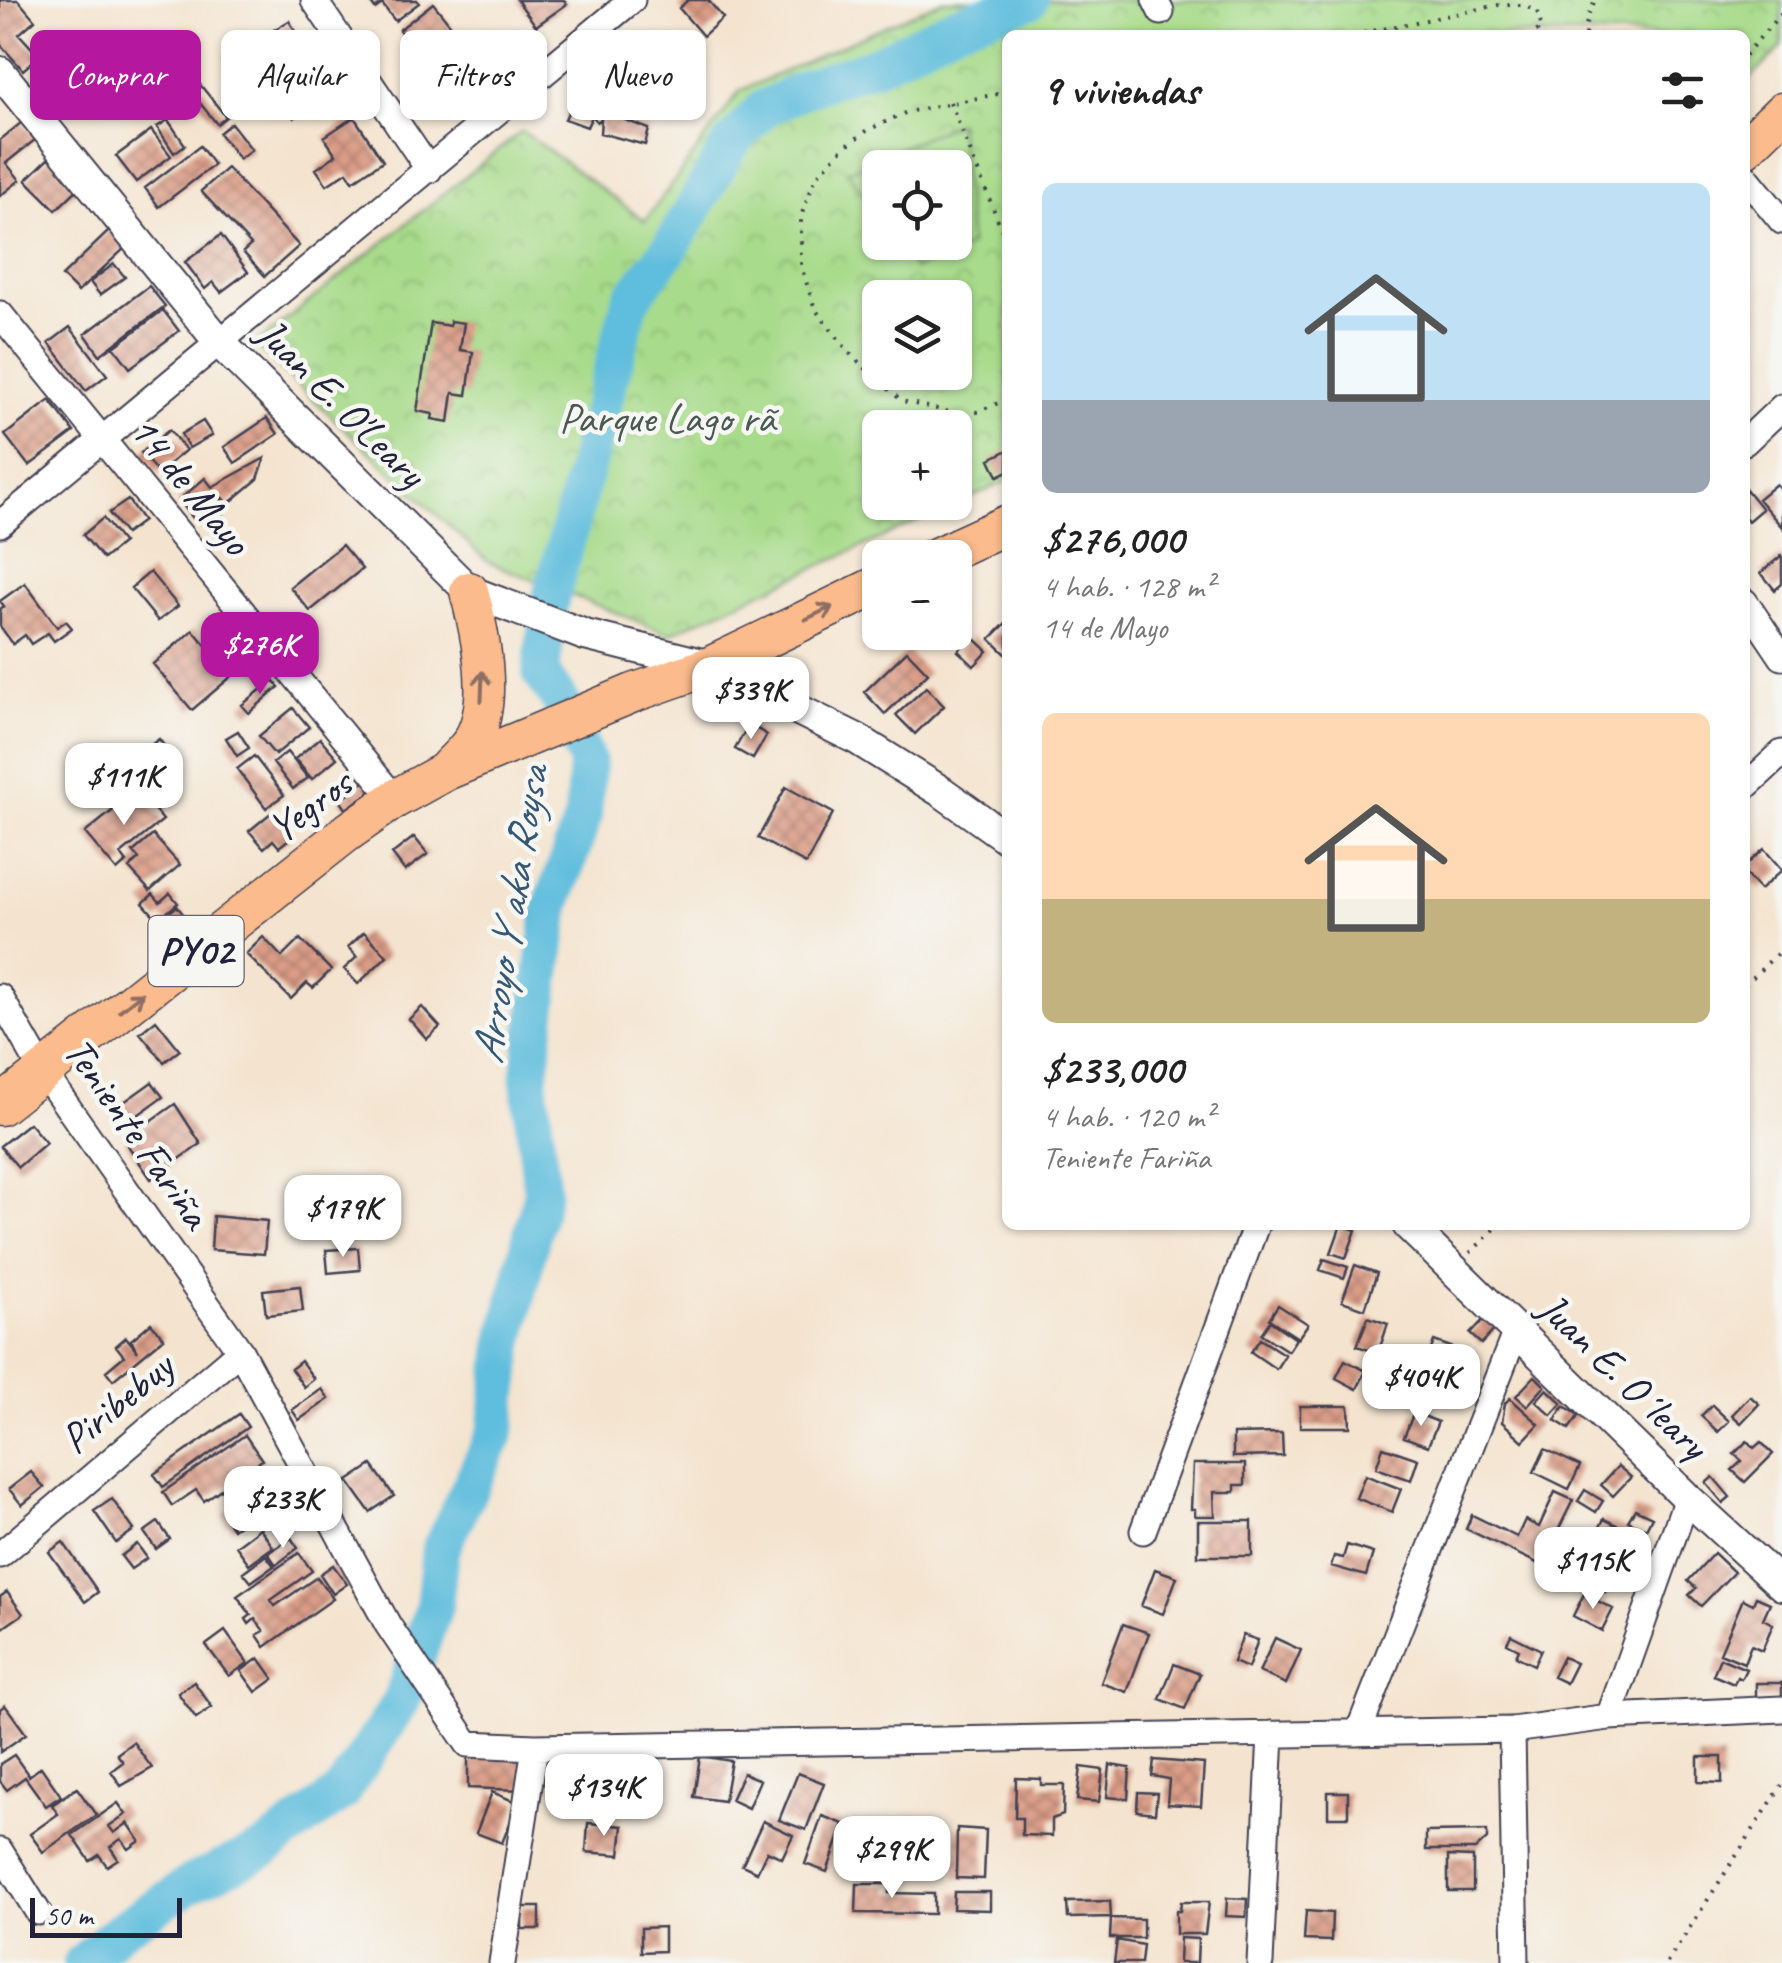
<!DOCTYPE html>
<html lang="es">
<meta charset="utf-8">
<style>
body{margin:0;font-family:Caveat,sans-serif;background:#f2f2f2;color:#222;height:100vh;display:flex;flex-direction:column;font-size:38px;white-space:nowrap}
*{box-sizing:border-box;margin:0}
p{font-size:32px;color:#767676}
.icon{flex:none;width:55px;height:55px;fill:none;stroke:currentColor;stroke-width:2;stroke-linecap:round;stroke-linejoin:round}
.map{position:relative;flex:1;overflow:hidden}
.panel{position:absolute;left:1002px;top:30px;width:748px;height:1200px;display:flex;flex-direction:column;background:#fff;border-radius:15px;box-shadow:0 2px 8px #0004}
.panel>*{flex:none}
.hud{position:absolute;left:30px;top:30px;width:822px;height:90px;display:flex;gap:20px}
.tools{position:absolute;left:862px;top:150px;display:grid;gap:20px}
.tools a{display:grid;place-items:center;width:110px;height:110px;border-radius:15px;background:#fff;box-shadow:0 2px 8px #0004;font-size:50px}
.scale{position:absolute;left:30px;bottom:25px;width:152px;box-sizing:border-box;padding-left:10px;border:5px solid #22223b;border-top:0;font-size:28px;line-height:35px;white-space:nowrap;color:#22223b;-webkit-text-stroke:8px #f6f6f2;paint-order:stroke}
.price{position:absolute;translate:-50% -85px;padding:0 22px;border-radius:20px;background:#fff;color:#222;font-size:32px;line-height:65px;filter:drop-shadow(0 2px 5px #0008)}
.price::after{content:'';position:absolute;left:50%;top:60px;width:30px;height:22px;margin-left:-15px;background:inherit;clip-path:polygon(0 0,100% 0,50% 100%)}
.price.active{background:#b5179e;color:#fff}
ul{padding:0;list-style:none}
li{display:grid;align-content:center;gap:20px;height:530px;padding:0 40px}
li span{display:grid;place-items:center;height:310px;border-radius:15px;color:#555}
li>.icon{margin-inline-start:auto}
span .icon{width:180px;height:180px;fill:#fffc;stroke-width:1}
li b{font-size:42px}
h2{display:flex;justify-content:space-between;align-items:center;height:120px;padding:0 40px;font-size:42px}
.chip{padding:0 35px;border-radius:15px;background:#fff;box-shadow:0 2px 8px #0004;font-size:35px;line-height:90px}
.chip.active{background:#b5179e;color:#fff}
.map>svg:first-child{display:block}
</style>
<div class="map">
<svg width="1782" height="1963" viewBox="0 0 1782 1963">
<defs>
<pattern id="park-crowns" width="20" height="18" patternUnits="userSpaceOnUse" patternTransform="scale(2.5)"><rect width="20" height="18" fill="#a8db8b"/><path d="M2 6a3 3 0 1 1 6 0M12 15a3 3 0 1 1 6 0" fill="none" stroke="#90bc79"/></pattern>
<pattern id="building-cross-hatch" width="8" height="8" patternUnits="userSpaceOnUse" patternTransform="scale(2.5)"><rect width="8" height="8" fill="#db9d87"/><path d="M0 0l8 8M0 8l8-8" fill="none" stroke="#b18070"/></pattern>
</defs>
<rect width="100%" height="100%" fill="#f6f6f2"/>
<filter id="ink" filterUnits="userSpaceOnUse"><feTurbulence type="fractalNoise" baseFrequency=".01" numOctaves="2"/><feDisplacementMap in="SourceGraphic" scale="20" xChannelSelector="R" yChannelSelector="G"/><feConvolveMatrix kernelMatrix="1 2 1 2 8 2 1 2 1" color-interpolation-filters="sRGB"/></filter>
<filter id="wash" filterUnits="userSpaceOnUse"><feTurbulence type="fractalNoise" baseFrequency=".0048" numOctaves="4" result="noise"/><feDisplacementMap in="SourceGraphic" scale="40" xChannelSelector="R" yChannelSelector="G"/><feGaussianBlur stdDeviation="2.25" result="paint"/><feColorMatrix in="noise" values="0 0 0 0 0 0 0 0 0 0 0 0 0 0 0 0 0 1.4 0 .05"/><feComposite in="paint" operator="in"/></filter>
<g filter="url(#wash)">
<rect width="100%" height="100%" fill="#f4e4cf"/>
<path fill="url(#park-crowns)" stroke="#657e63" stroke-width="2.5" fill-rule="evenodd" d="M943,0H1782V47L1745,83V35H1008L1007,481L669,634L488,562L255,345L522,131L645,221L740,91ZM880,168H955V242H880ZM880,298H955V372H880ZM880,428H955V502H880Z"/>
<path fill="#a8db8b" stroke="#657e63" stroke-width="2.5" d="M958,122L970,246L914,269L896,243L955,242V168H880V218L847,171Z"/>
<g fill="none" stroke-linecap="round" stroke-linejoin="round">
<path stroke="#5fbddd" stroke-width="38" d="M82,1963L117,1932L193,1882L265,1849L341,1793L401,1702L434,1607L440,1550L496,1432L506,1343L542,1192L529,1080L552,906L583,817L587,762L561,702L541,673L549,605L631,299L671,247L730,145L763,109L811,86L878,64L953,26L1029,0"/>
</g>
<g id="blocks">
<path fill="url(#building-cross-hatch)" d="M0,0H18L35,20L19,34L39,56L23,70L0,44Z
M369,0H417L419,3L395,21L382,4L375,9Z
M517,0H564L567,4L536,26Z
M688,0H708L723,18L703,36L679,8Z
M433,3L453,28L420,55L399,30Z
M289,21L309,51L278,70L259,39Z
M634,34L668,78L655,89L620,45Z
M247,38L257,50L234,69L224,57Z
M623,54L650,87L639,96L644,102L632,113L614,92L627,81L638,92L613,62Z
M311,62L332,88L294,118L285,106L299,95L287,81Z
M600,72L613,90L607,94L618,107L615,109L625,120L649,129L645,145L600,133L601,119L597,122L575,91Z
M120,78L134,99L124,101L109,80Z
M198,82L226,117L217,124L195,97L185,105L178,98Z
M570,108L592,116L587,127L565,119Z
M354,117L383,161L353,181L347,172L327,185L316,169L336,155L324,137Z
M168,120L185,145L174,153L157,127Z
M22,122L36,139L6,163L20,180L0,196V140Z
M231,123L252,150L239,159L219,133Z
M151,130L171,156L136,182L116,156Z
M200,146L214,165L159,207L145,188Z
M52,155L82,185L56,210L26,180Z
M227,168L299,246L265,276L243,252L251,245L201,191Z
M111,229L127,246L78,292L62,276Z
M221,235L248,272L221,292L213,282L205,289L185,262Z
M114,264L125,277L100,295L90,282Z
M149,286L165,306L100,355L85,334Z
M163,310L179,331L130,368L114,347Z
M450,321L464,323L460,350L473,352L467,395L453,393L449,422L432,419L433,414L417,411L431,323L450,326Z
M70,327L107,375L86,391L49,343Z
M50,400L74,432L29,466L5,435Z
M267,418L278,434L235,463L224,447Z
M203,421L212,435L189,448L181,434Z
M169,430L186,450L158,473L141,453Z
M1008,450V471L998,476L990,459Z
M265,458L258,479L228,504L215,490L229,508L213,521L206,512L195,521L179,500L205,478L212,487Z
M1776,484L1782,491V527L1758,499Z
M1745,488L1762,509L1748,521L1745,517Z
M128,500L143,521L125,534L109,513Z
M103,518L123,543L103,559L83,535Z
M342,545L362,569L310,611L290,587Z
M1782,555V584L1775,590L1761,573Z
M150,572L178,606L158,621L131,588Z
M25,583L57,627L66,621L72,628L54,641L48,633L31,644L25,635L13,644L0,626V609L4,606L0,601Z
M1008,621V656L990,639Z
M193,630L232,676L192,710L153,664Z
M972,636L988,651L974,666L958,651Z
M907,651L928,673L885,714L864,692Z
M273,680L279,687L249,713L242,705Z
M926,687L944,706L915,734L896,715Z
M293,708L309,727L275,755L259,736Z
M749,724L767,735L753,759L735,749Z
M238,731L249,748L237,756L226,738Z
M320,738L337,758L312,779L295,759Z
M159,739L168,751L153,761L144,750Z
M287,752L308,778L293,789L273,763Z
M254,756L284,795L266,808L237,769Z
M369,778L376,788L346,809L340,800Z
M786,787L833,813L806,864L758,838Z
M138,790L163,820L121,854L127,862L117,871L85,833Z
M272,812L293,836L279,847L273,840L264,848L249,831Z
M153,835L180,865L150,891L129,868L139,859L133,852Z
M414,837L428,854L405,871L392,854Z
M1764,849L1782,870L1760,890L1745,874V866Z
M170,893L178,903L158,920L143,903L153,894L160,902Z
M177,906L187,919L174,930L163,918Z
M364,932L387,956L358,984L344,969L357,957L348,947Z
M263,937L282,957L300,939L331,970L313,988L307,983L291,999L246,954Z
M422,1007L440,1027L427,1039L409,1019Z
M156,1020L180,1050L164,1062L140,1033Z
M152,1082L163,1097L121,1127L110,1112Z
M175,1104L201,1144L151,1179L124,1140Z
M29,1123L46,1143L18,1167L0,1146Z
M213,1216L267,1221L264,1254L211,1250Z
M1341,1225L1356,1230L1346,1258L1331,1253Z
M358,1248L360,1270L328,1273L326,1250Z
M1324,1259L1348,1267L1344,1278L1320,1270Z
M1355,1265L1377,1273L1365,1309L1342,1301Z
M300,1286L303,1311L266,1315L263,1290Z
M1278,1305L1308,1324L1298,1338L1269,1319Z
M1488,1315L1499,1325L1481,1344L1470,1334Z
M1368,1317L1388,1324L1378,1353L1357,1346Z
M1270,1321L1296,1339L1288,1351L1261,1334Z
M151,1323L164,1338L113,1380L106,1371L124,1356L116,1346L126,1337L138,1352L131,1340Z
M1260,1339L1285,1355L1276,1369L1251,1352Z
M1434,1341L1473,1355L1464,1380L1425,1366Z
M1345,1360L1366,1371L1357,1389L1336,1378Z
M301,1361L314,1379L304,1387L291,1369Z
M1535,1376L1545,1386L1527,1406L1516,1396Z
M1415,1377L1438,1387L1431,1404L1408,1394Z
M322,1389L329,1399L299,1420L292,1410Z
M1547,1389L1562,1403L1551,1415L1536,1401Z
M1750,1396L1759,1404L1741,1423L1732,1415Z
M1510,1398L1539,1424L1523,1441L1502,1422L1505,1403Z
M1712,1405L1729,1421L1718,1432L1701,1416Z
M1300,1406H1349L1350,1427H1300Z
M1564,1406L1579,1415L1569,1429L1555,1420Z
M1414,1412L1438,1422L1428,1446L1404,1437Z
M239,1414L248,1427L163,1487L154,1474Z
M1282,1433L1283,1456L1233,1457V1434Z
M245,1435L262,1460L204,1501L196,1490L172,1506L163,1492Z
M1747,1441L1754,1448L1761,1442L1773,1454L1745,1482L1732,1470L1742,1461L1734,1454Z
M1383,1447L1418,1459L1411,1480L1376,1468Z
M1545,1449L1580,1466L1569,1489L1534,1472Z
M1193,1464H1245V1485H1235V1492H1214L1215,1516H1195V1509H1191Z
M372,1465L394,1496L370,1512L348,1481Z
M1618,1466L1631,1477L1613,1496L1601,1485Z
M31,1472L44,1487L22,1505L9,1489Z
M1365,1475L1401,1489L1392,1512L1356,1498Z
M1713,1477L1730,1497L1723,1503L1706,1483Z
M1585,1490L1603,1501L1596,1512L1578,1501Z
M1555,1492L1573,1500L1541,1565L1466,1529L1472,1515L1517,1537L1525,1520L1539,1527Z
M248,1497L258,1511L233,1529L223,1514Z
M112,1499L134,1530L116,1543L94,1511Z
M1635,1509L1652,1517L1646,1529L1628,1521Z
M1604,1519L1631,1532L1617,1561L1590,1547Z
M1198,1521H1252V1556H1198Z
M158,1522L170,1539L156,1549L144,1532Z
M260,1528L273,1547L249,1564L236,1546Z
M291,1538L298,1548L276,1565L268,1553Z
M63,1542L98,1592L85,1602L49,1552Z
M137,1544L147,1558L131,1569L121,1556Z
M1347,1545L1373,1553L1366,1576L1331,1566L1334,1556L1343,1558Z
M299,1553L312,1571L271,1600L275,1606L317,1577L333,1599L265,1647L257,1635L264,1631L255,1619L249,1624L246,1619L251,1615L237,1596Z
M1714,1553L1734,1572L1701,1606L1689,1595L1696,1588L1688,1581Z
M266,1555L274,1566L251,1582L243,1572Z
M1586,1559L1614,1573L1605,1592L1576,1578Z
M333,1565L347,1584L333,1594L320,1574Z
M1155,1569L1177,1577L1163,1614L1141,1606Z
M7,1592L23,1614L0,1630V1597Z
M1584,1594L1613,1609L1602,1631L1573,1616Z
M1756,1597L1770,1603L1763,1619L1773,1624L1762,1650L1751,1645L1744,1663L1720,1653L1743,1599L1753,1604Z
M1123,1624L1149,1633L1127,1692L1101,1683Z
M225,1631L248,1663L229,1676L206,1645Z
M1243,1635L1258,1640L1248,1668L1233,1662Z
M1511,1635L1541,1650L1534,1665L1516,1656L1519,1649L1507,1643Z
M1275,1638L1301,1650L1286,1684L1259,1672Z
M1563,1657L1576,1663L1566,1683L1553,1677Z
M259,1658L274,1679L256,1692L241,1671Z
M1720,1658L1746,1669L1741,1679L1737,1677L1734,1684L1713,1675Z
M1174,1664L1200,1674L1185,1709L1160,1699Z
M194,1682L212,1707L196,1718L178,1693Z
M1756,1683H1782V1698L1756,1699Z
M5,1705L26,1734L0,1752V1709Z
M133,1742L152,1768L121,1786L111,1771L123,1762L117,1754Z
M468,1751L525,1752L524,1790L468,1788Z
M14,1755L29,1776L41,1767L61,1796L46,1806L25,1777L7,1790L0,1781V1764Z
M700,1756L731,1761L724,1801L694,1797Z
M1698,1757H1722V1783L1698,1782Z
M1154,1760L1204,1764L1201,1806L1167,1804L1169,1779L1152,1776Z
M559,1765H590L589,1804H558Z
M1110,1765L1130,1768L1128,1799L1107,1797Z
M615,1766L637,1767L635,1802L612,1800Z
M1081,1767L1103,1770L1099,1802L1077,1800Z
M743,1773L760,1780L748,1808L731,1800Z
M798,1773L824,1783L806,1830L779,1820Z
M1016,1778L1041,1779V1785H1064L1063,1815L1052,1819V1836L1022,1835V1818H1015Z
M77,1788L96,1815L43,1852L30,1834L58,1814L52,1805Z
M492,1792L518,1803L502,1843L476,1833Z
M1138,1792L1157,1793L1155,1813L1137,1811Z
M1328,1792H1348V1817H1328Z
M118,1803L126,1814L109,1826L114,1833L128,1823L140,1841L129,1849L121,1839L110,1847L118,1859L107,1866L99,1855L90,1861L72,1835Z
M822,1816L844,1824L827,1872L805,1864Z
M763,1821L793,1835L782,1858L767,1851L757,1872L742,1865Z
M588,1823L623,1826L620,1855L586,1852Z
M957,1828L986,1830L984,1879L956,1878Z
M1487,1831V1839L1475,1850H1426V1832Z
M1448,1856L1473,1857V1891H1448Z
M857,1884H889V1893L934,1894V1914L856,1913Z
M954,1892H990V1910L953,1909Z
M1227,1898L1247,1899L1246,1917L1226,1916Z
M1110,1901L1111,1917L1068,1918L1067,1902Z
M1181,1902H1209L1205,1934H1176V1911H1180Z
M522,1907H540V1929H522Z
M1306,1911L1332,1913L1331,1941L1304,1940Z
M1111,1918L1143,1919V1938H1110Z
M664,1927V1951L641,1952V1928Z
M1180,1938L1198,1939L1197,1963H1179Z
M1117,1940L1143,1945L1141,1963H1114Z"/>
</g>
</g>
<g filter="url(#ink)">
<use href="#blocks" fill-opacity="0" stroke="#423f51" stroke-width="2.5"/>
<g fill="none" stroke-linecap="round" stroke-linejoin="round">
<defs>
<path id="minor" d="M314,0L429,170
M1155,0L1161,12
M1745,176L1782,221
M0,314L395,799
M1745,442L1782,407
M0,524L632,0
M1745,602L1782,657
M1745,787L1782,753
M0,997L43,1072L240,1351L388,1625L468,1744L535,1747L1512,1730L1609,1717L1782,1709
M1143,1531L1256,1225
M0,1555L240,1351
M1609,1717L1687,1498
M1512,1730L1516,1963
M1358,1733L1516,1331
M0,1851L38,1912
M502,1963L535,1747
M1260,1963L1271,1734"/>
<path id="tertiary" d="M0,72L221,344L469,591L585,635L710,666L857,739L942,792L1008,839
M1408,1225L1687,1498L1782,1585"/>
<path id="primary" d="M1745,148L1782,112
M934,558L1008,524
M447,769C455,760 467,750 473,739C495,701 480,632 469,591
M0,1106L345,834L395,799L446,771L633,693L710,666L880,584"/>
</defs>
<use href="#minor" stroke="#423f51" stroke-width="29"/>
<use href="#tertiary" stroke="#423f51" stroke-width="34"/>
<use href="#primary" stroke="#423f51" stroke-width="41"/>
<path stroke="#423f51" stroke-width="4" stroke-dasharray="2.5 8" stroke-linecap="butt" d="M1353,35L1499,5H1522L1537,11L1542,28L1531,35
M1585,35L1587,18L1595,0
M1745,55L1782,12
M1008,92L907,112L868,130L843,148L816,177L801,216V266L815,309L852,356L902,401L967,416L1008,399
M950,102L1008,245
M955,500L967,416
M1745,985L1782,949
M1470,1253L1499,1225
M1667,1963L1782,1785"/>
<use href="#minor" stroke="#fff" stroke-width="25"/>
<use href="#tertiary" stroke="#fff" stroke-width="30"/>
<use href="#primary" stroke="#fbbb8c" stroke-width="38"/>
</g>
<defs><path id="oneway-shaft" d="M-6 0H5M1.5-3L5.5 0L1.5 3" fill="none" stroke-width="1.6" stroke-linecap="round" stroke-linejoin="round" transform="scale(2.5)"/></defs>
<g stroke="#8e6e64">
<use href="#oneway-shaft" transform="translate(819 613) rotate(-26)"/>
<use href="#oneway-shaft" transform="translate(482 686) rotate(-88)"/>
<use href="#oneway-shaft" transform="translate(131 1002) rotate(-38)"/>
</g>
</g>
<g text-anchor="middle" dominant-baseline="central" stroke-width="9" stroke-linejoin="round" paint-order="stroke">
<rect fill="#f6f6f2" stroke="#626272" stroke-width="2.5" x="148.5" y="916" width="95" height="70" rx="8"/>
<g font-size="40" font-weight="bold" fill="#22223b">
<text x="196" y="951">PY02</text>
</g>
<g font-size="42" fill="#22223b" stroke="#f6f6f2">
<text transform="translate(341 403) rotate(45)">Juan E. O'Leary</text>
<text transform="translate(190 485) rotate(51)">14 de Mayo</text>
<text transform="translate(310 806) rotate(-37)">Yegros</text>
<text transform="translate(137 1133) rotate(55)">Teniente Fariña</text>
<text transform="translate(1623 1376) rotate(44)">Juan E. O´leary</text>
<text transform="translate(117 1403) rotate(-40)">Piribebuy</text>
</g>
<g font-size="42" fill="#4a5a53" stroke="#f6f6f2">
<text x="667" y="418">Parque Lago rã</text>
</g>
<g font-size="45" font-style="italic" fill="#375874" stroke="#f6f6f2">
<text transform="translate(510 915) rotate(-81)">Arroyo Y aka Roysa</text>
</g>
</g>
</svg>
<div class="tools">
<a><svg class="icon" aria-label="locate" viewBox="0 0 24 24"><circle cx="12" cy="12" r="6"/><path d="M12 2v4M12 18v4M2 12h4M18 12h4"/></svg></a>
<a><svg class="icon" aria-label="layers" viewBox="0 0 24 24"><path d="M12 4l9 5-9 5-9-5zM3 14l9 5 9-5"/></svg></a>
<a>+</a>
<a>−</a>
</div>
<div class="scale">50 m</div>
<b class="price active" style="left:260px;top:697px">$276K</b>
<b class="price" style="left:751px;top:742px">$339K</b>
<b class="price" style="left:124px;top:828px">$111K</b>
<b class="price" style="left:343px;top:1260px">$179K</b>
<b class="price" style="left:1421px;top:1429px">$404K</b>
<b class="price" style="left:283px;top:1551px">$233K</b>
<b class="price" style="left:1593px;top:1612px">$115K</b>
<b class="price" style="left:604px;top:1839px">$134K</b>
<b class="price" style="left:892px;top:1901px">$299K</b>
<div class="hud">
<a class="chip active">Comprar</a>
<a class="chip">Alquilar</a>
<a class="chip">Filtros</a>
<a class="chip">Nuevo</a>
</div>
<section class="panel">
<h2>9 viviendas<svg class="icon" aria-label="filters" viewBox="0 0 24 24"><path d="M4 7h16M4 17h16"/><circle cx="9" cy="7" r="2"/><circle cx="15" cy="17" r="2"/></svg></h2>
<ul>
<li><span style="background:linear-gradient(#bfe0f5 70%,#9aa5b1 0)"><svg class="icon" aria-label="home" viewBox="0 0 24 24"><path d="M3 11l9-7 9 7M6 9v11h12V9"/></svg></span><div><b>$276,000</b><p>4 hab. · 128 m²</p><p>14 de Mayo</p></div></li>
<li><span style="background:linear-gradient(#ffd9b3 60%,#c2b280 0)"><svg class="icon" aria-label="home" viewBox="0 0 24 24"><path d="M3 11l9-7 9 7M6 9v11h12V9"/></svg></span><div><b>$233,000</b><p>4 hab. · 120 m²</p><p>Teniente Fariña</p></div></li>
</ul>
</section>
</div>
